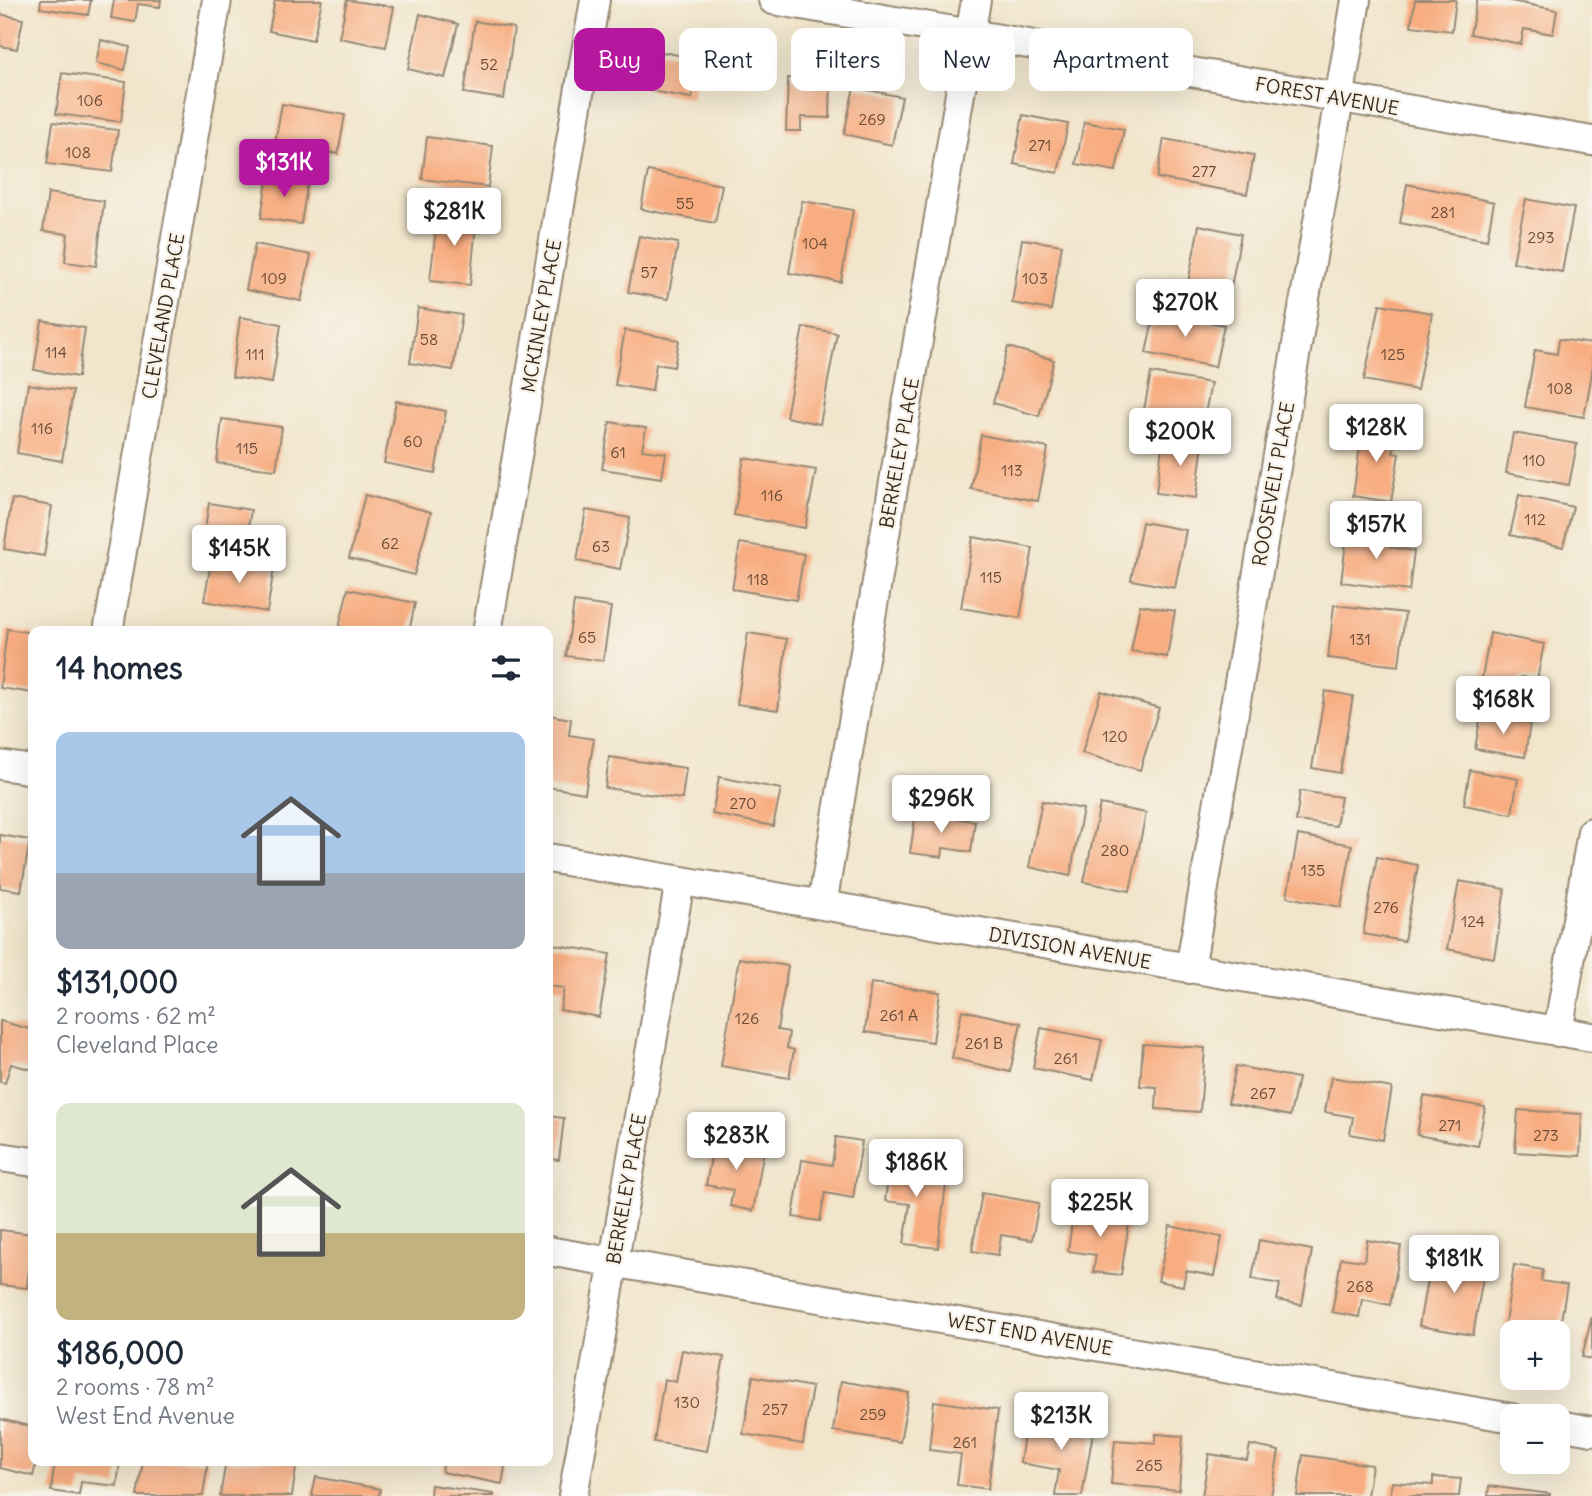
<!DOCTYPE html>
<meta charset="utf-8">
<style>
body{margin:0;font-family:Delius,sans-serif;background:#f2f2f3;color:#1f2937;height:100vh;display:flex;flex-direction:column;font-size:26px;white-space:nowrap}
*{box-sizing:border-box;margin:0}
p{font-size:23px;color:#747a83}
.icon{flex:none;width:38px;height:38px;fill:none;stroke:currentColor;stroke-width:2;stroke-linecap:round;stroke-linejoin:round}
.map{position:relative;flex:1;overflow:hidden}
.sheet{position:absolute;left:28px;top:626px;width:525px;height:840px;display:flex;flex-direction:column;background:#fff;border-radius:14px;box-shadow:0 7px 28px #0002}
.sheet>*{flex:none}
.top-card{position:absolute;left:574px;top:28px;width:665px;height:63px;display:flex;gap:14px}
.controls{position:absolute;left:1500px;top:1320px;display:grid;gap:14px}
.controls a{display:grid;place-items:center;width:70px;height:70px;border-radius:14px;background:#fff;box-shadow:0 7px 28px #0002;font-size:35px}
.price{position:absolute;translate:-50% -60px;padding:0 16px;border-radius:7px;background:#fff;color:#222;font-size:23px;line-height:46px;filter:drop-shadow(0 2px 4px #0008)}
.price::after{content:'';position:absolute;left:50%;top:42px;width:21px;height:16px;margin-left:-10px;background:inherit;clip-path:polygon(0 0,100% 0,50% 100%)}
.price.selected{background:#b5179e;color:#fff}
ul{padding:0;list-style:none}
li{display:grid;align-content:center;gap:14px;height:371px;padding:0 28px}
li span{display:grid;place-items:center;height:217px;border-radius:14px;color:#555}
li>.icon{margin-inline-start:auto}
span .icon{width:126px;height:126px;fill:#fffc;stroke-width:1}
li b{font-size:30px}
h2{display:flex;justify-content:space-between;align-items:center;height:84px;padding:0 28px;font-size:30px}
.tag{padding:0 24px;border-radius:14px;background:#fff;box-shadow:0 7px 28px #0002;font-size:24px;line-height:63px}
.tag.selected{background:#b5179e;color:#fff}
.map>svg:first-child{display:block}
</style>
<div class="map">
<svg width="1592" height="1496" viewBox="0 0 1592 1496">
<rect width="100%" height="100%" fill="#f7f3e8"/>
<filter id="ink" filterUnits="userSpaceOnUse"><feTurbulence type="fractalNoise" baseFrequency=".0143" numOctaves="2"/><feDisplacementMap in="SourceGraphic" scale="14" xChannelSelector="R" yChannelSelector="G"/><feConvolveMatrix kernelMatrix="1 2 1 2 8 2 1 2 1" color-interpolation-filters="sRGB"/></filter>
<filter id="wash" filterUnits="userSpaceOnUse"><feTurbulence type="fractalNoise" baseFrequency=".00686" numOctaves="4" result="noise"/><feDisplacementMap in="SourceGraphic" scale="28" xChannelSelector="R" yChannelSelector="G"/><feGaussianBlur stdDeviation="1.57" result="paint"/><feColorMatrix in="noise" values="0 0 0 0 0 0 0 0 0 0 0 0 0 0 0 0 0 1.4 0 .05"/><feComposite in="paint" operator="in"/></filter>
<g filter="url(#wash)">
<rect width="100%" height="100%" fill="#f1e5cb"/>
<g id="blocks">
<path fill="#f8ad81" d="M41,0H91L88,15L40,8Z
M114,0H161L160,7L138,4L135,22L111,18Z
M275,0H322L313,40L269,31Z
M347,0L394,7L386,47L339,38Z
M1415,0H1456L1452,31L1411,26Z
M1477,0H1505L1557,10L1553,34L1524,29L1521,44L1470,34Z
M0,14L23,19L17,49L0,46Z
M420,14L458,24L445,78L408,69Z
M475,21L514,28L504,99L464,93Z
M101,40L130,47L125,70L96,63Z
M657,51L699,59L692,98L650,91Z
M62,73L126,82L121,122L56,114Z
M788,78L831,80L830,118L801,117V131H786Z
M854,87L902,97L892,145L844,134Z
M282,104L345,115L338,154L275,143Z
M1023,115L1068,124L1058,173L1014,164Z
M53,122L118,130L112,172L47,164Z
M1084,122L1124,129L1116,171L1076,164Z
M427,137L493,146L488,187L422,179Z
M1164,139L1254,155L1247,194L1157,178Z
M648,171L722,185L715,223L641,209Z
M268,174L308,180L301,224L261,218Z
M1407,184L1494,202L1487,240L1400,223Z
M48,193L104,201L96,266L65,262L68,234L43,231Z
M1526,199L1574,208L1562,272L1513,262Z
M802,201L853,210L841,282L789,273Z
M438,210L477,215L470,285L430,281Z
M1199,225L1241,234L1228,303L1186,294Z
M639,236L678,243L668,299L628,292Z
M1022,239L1062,245L1051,310L1012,303Z
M255,244L311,255L301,301L246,290Z
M1380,304L1432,313L1417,390L1364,380Z
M418,308L462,315L453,370L410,363Z
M1155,311L1224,325L1215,367L1146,353Z
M240,317L281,324L272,383L232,377Z
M42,321L85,328L78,377L34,370Z
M803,327L837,333L820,424L786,417Z
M625,330L679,340L674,367L656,364L652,391L615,385Z
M1559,339L1592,344V373L1584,417L1525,407L1535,350L1557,354Z
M1008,347L1054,360L1039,416L993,403Z
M1151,373L1211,383L1204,420L1144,410Z
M28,384L73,391L62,461L17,453Z
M396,401L446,411L435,473L384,463Z
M222,419L282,427L276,470L217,463Z
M610,422L646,428L642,450L666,453L662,478L602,469Z
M1363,425L1397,430L1393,453L1399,454L1391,502L1353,496Z
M1513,433L1577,444L1569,485L1506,473Z
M981,435L1048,448L1038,501L971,489Z
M1163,439L1203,443L1196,498L1156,493Z
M744,458L816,470L805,528L734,515Z
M365,495L431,512L414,575L349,558Z
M1519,495L1573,507L1563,547L1510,535Z
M12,499L52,506L44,556L4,549Z
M209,503L251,510L244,554L202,547Z
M586,510L630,518L620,569L577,561Z
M1142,522L1186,530L1175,588L1131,580Z
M1348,527L1393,533L1390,547L1414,551L1409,591L1341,582Z
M973,537L1033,548L1020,618L961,608Z
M740,543L804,554L796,600L732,589Z
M212,557L274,568L267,612L204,601Z
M348,589L415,603L409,632H360L339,627Z
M574,602L611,607L603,661L566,656Z
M1140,605L1175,611L1167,657L1131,651Z
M1334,605L1405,613L1399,666L1328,658Z
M7,629L33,633V693L0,688Z
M748,633L787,639L778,710L737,704Z
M1490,633L1544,644L1537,680L1521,677L1518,691L1481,684Z
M1101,691L1159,708L1140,770L1082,753Z
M1325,691L1353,696L1340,773L1312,768Z
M548,715L571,719L569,735L594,739L585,793L548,787Z
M1481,715L1530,723L1525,757L1475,749Z
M609,757L686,768L682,799L605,788Z
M1470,770L1518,779L1512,814L1464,805Z
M719,777L781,789L773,826L712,814Z
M1300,791L1341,797L1336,826L1296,821Z
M1042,801L1083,809L1070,876L1029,867Z
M1100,804L1146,813L1130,891L1084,882Z
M916,812L975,821L971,852L943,848L942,857L910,853Z
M0,835L30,840L21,891L0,888Z
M1298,835L1352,845L1341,907L1287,897Z
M1377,857L1418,865L1404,941L1363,934Z
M1459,881L1505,889L1494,958L1447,949Z
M551,944L610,954L599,1017L560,1010L564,988L548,986Z
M739,958L788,966L777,1030L789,1032L787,1048L794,1050L789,1078L721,1066Z
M871,983L940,992L933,1042L865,1032Z
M962,1010L1021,1023L1010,1072L952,1058Z
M0,1021L33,1030V1070L11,1064L5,1083L0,1082Z
M1041,1028L1102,1040L1093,1080L1033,1068Z
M1143,1044L1205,1048L1200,1112L1156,1109L1157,1087L1140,1086Z
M1236,1066L1298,1078L1290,1116L1228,1103Z
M1331,1077L1392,1088L1383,1140L1350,1134L1353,1117L1325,1112Z
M1424,1096L1485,1107L1478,1146L1417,1135Z
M1518,1110L1582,1114L1580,1156L1515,1152Z
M548,1116L564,1118L559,1160L548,1159Z
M836,1137L862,1141L853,1198L825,1193L820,1221L793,1217L802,1160L832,1165Z
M714,1141L764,1150L753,1211L730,1206L733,1190L706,1185Z
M892,1148L920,1152L916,1180L946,1184L938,1248L904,1244L910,1204L885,1201Z
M982,1193L1039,1203L1032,1240L1001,1235L998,1255L972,1251Z
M1074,1208L1130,1216L1121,1275L1093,1272L1096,1255L1068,1251Z
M1170,1226L1222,1237L1214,1276L1186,1271L1183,1286L1158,1281Z
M0,1230L33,1234L27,1288L0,1285Z
M1259,1240L1312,1250L1302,1305L1277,1300L1280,1284L1252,1279Z
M1367,1240L1401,1246L1390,1305L1362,1299L1359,1317L1332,1312L1341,1258L1364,1261Z
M1460,1250L1487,1254L1473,1335L1419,1326L1429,1268L1456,1273Z
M1514,1265L1543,1270L1541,1281L1567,1285L1559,1332L1531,1327V1332H1512V1343L1502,1342Z
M1592,1316V1359L1582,1357Z
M682,1350L724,1357L707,1451L654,1442L664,1379L676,1382Z
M753,1376L812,1387L803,1444L743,1434Z
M841,1381L909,1393L900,1442L833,1431Z
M934,1401L998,1410L988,1489L957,1485L961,1454L929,1450Z
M1064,1416L1095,1421L1082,1496H1055L1059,1470L1020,1463L1026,1421L1062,1428Z
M0,1419L33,1427V1461H37L33,1476L0,1468Z
M1156,1434L1183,1436L1179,1490L1111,1484L1115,1440L1156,1443Z
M1250,1445L1279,1451L1271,1496H1202L1209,1454L1247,1460Z
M1303,1455L1372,1465L1367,1496H1297Z
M55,1461H120L117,1486L81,1482L79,1495L51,1491Z
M143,1461H208L203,1496H137Z
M226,1461H297L292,1496H220Z
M444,1461H506L502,1484L442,1472Z
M316,1477L380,1489L379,1496H312Z
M1433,1477L1461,1479L1459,1496H1390L1392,1482L1433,1485Z
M431,1485L494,1494V1496H430Z
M1489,1486L1550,1494V1496H1488Z"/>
</g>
</g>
<g filter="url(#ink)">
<use href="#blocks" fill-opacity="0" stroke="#968874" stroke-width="2"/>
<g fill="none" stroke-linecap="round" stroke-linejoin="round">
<defs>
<path id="minor" d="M773,0L1592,141
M108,632L217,0
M487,632L595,0
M0,765L33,770
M548,858L1592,1037
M822,905L976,0
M1190,969L1356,0
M1558,1032L1592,832
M0,1157L33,1162
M548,1251L1512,1418
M1558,1425L1592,1431
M573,1496L680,881"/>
</defs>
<use href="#minor" stroke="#968874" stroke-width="32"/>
<use href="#minor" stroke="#fff" stroke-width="28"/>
</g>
</g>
<g text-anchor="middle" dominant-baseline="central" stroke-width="5" stroke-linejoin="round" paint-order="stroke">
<g font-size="16" fill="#6a4b37">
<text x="489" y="64">52</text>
<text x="90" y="100">106</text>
<text x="872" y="119">269</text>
<text x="1040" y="145">271</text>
<text x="78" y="152">108</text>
<text x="1204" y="171">277</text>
<text x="685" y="203">55</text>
<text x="1443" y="212">281</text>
<text x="1541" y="237">293</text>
<text x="815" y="243">104</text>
<text x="649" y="272">57</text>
<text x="274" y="278">109</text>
<text x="1035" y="278">103</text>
<text x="429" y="339">58</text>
<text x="56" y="352">114</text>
<text x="255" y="354">111</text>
<text x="1393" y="354">125</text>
<text x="1560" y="388">108</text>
<text x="42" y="428">116</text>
<text x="413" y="441">60</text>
<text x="247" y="448">115</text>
<text x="618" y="452">61</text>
<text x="1534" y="460">110</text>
<text x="1012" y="470">113</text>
<text x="772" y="495">116</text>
<text x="1535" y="519">112</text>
<text x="390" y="543">62</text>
<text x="601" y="546">63</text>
<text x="991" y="577">115</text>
<text x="758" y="579">118</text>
<text x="587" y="637">65</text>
<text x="1360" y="639">131</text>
<text x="1115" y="736">120</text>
<text x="743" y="803">270</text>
<text x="1115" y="850">280</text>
<text x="1313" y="870">135</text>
<text x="1386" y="907">276</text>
<text x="1473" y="921">124</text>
<text x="899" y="1015">261 A</text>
<text x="747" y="1018">126</text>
<text x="984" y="1043">261 B</text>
<text x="1066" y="1058">261</text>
<text x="1263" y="1093">267</text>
<text x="1450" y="1125">271</text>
<text x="1546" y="1135">273</text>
<text x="1360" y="1286">268</text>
<text x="687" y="1402">130</text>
<text x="775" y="1409">257</text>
<text x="873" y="1414">259</text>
<text x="965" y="1442">261</text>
<text x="1149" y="1465">265</text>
</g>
<g font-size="19" fill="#3b2a1e" stroke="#f7f3e8">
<text transform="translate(1327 96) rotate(10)">FOREST AVENUE</text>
<text transform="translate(163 316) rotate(-80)">CLEVELAND PLACE</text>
<text transform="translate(541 316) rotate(-80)">MCKINLEY PLACE</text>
<text transform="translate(899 453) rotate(-80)">BERKELEY PLACE</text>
<text transform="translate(1273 484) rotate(-80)">ROOSEVELT PLACE</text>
<text transform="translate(1070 948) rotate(10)">DIVISION AVENUE</text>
<text transform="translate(626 1189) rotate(-80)">BERKELEY PLACE</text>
<text transform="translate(1030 1334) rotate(10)">WEST END AVENUE</text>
</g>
</g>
</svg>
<div class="controls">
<a>+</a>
<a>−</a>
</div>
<b class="price selected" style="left:284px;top:199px">$131K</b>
<b class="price" style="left:454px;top:248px">$281K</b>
<b class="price" style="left:1185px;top:339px">$270K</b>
<b class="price" style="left:1376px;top:464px">$128K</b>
<b class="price" style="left:1180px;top:468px">$200K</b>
<b class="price" style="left:1376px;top:561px">$157K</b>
<b class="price" style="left:239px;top:585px">$145K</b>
<b class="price" style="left:1503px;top:736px">$168K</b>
<b class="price" style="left:941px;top:835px">$296K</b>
<b class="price" style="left:736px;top:1172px">$283K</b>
<b class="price" style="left:916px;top:1199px">$186K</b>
<b class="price" style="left:1100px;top:1239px">$225K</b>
<b class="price" style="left:1454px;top:1295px">$181K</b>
<b class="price" style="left:1061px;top:1452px">$213K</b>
<div class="top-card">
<a class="tag selected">Buy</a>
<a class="tag">Rent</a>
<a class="tag">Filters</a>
<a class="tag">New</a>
<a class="tag">Apartment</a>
</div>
<section class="sheet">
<h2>14 homes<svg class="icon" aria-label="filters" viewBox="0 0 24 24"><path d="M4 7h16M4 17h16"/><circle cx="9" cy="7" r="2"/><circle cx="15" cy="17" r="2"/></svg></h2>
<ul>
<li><span style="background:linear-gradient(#a9c7e8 65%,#9aa5b1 0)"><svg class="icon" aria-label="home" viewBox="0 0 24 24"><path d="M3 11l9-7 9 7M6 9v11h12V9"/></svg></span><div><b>$131,000</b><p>2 rooms · 62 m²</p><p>Cleveland Place</p></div></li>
<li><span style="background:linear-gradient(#dfe7d0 60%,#c2b280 0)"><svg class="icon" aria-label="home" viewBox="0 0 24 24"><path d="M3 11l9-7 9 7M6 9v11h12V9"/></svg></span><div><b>$186,000</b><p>2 rooms · 78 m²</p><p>West End Avenue</p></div></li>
</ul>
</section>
</div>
